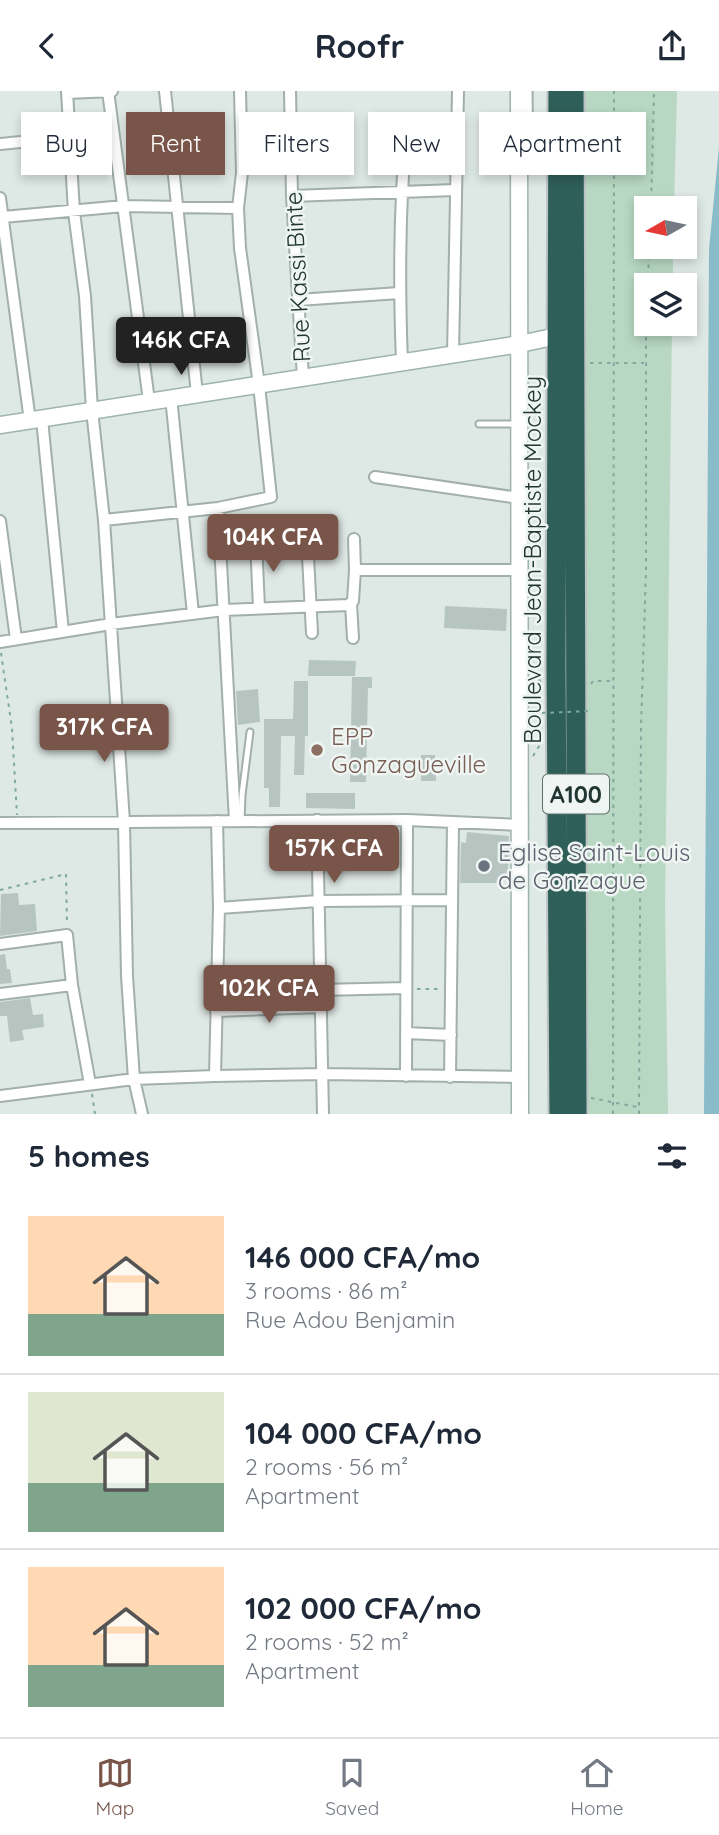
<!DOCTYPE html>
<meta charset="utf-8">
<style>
body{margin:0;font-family:Quicksand,sans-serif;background:#f6f6f7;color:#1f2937;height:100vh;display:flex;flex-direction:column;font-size:26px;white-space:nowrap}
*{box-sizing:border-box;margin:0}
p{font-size:23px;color:#747a83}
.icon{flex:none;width:38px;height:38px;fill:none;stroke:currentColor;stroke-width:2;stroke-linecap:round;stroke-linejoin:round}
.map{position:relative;height:1023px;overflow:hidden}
.sheet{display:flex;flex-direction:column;background:#fff;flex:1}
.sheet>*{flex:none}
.top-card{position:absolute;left:21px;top:21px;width:677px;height:63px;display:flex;gap:14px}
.needle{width:46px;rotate:261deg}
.buttons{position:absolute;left:634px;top:105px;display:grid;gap:14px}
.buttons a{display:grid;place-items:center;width:63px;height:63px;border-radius:0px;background:#fff;box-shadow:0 4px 10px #0003;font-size:35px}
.price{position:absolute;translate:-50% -60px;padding:0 16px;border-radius:7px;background:#785449;color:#fff;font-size:23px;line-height:46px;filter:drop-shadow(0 2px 4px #0008)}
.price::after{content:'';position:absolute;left:50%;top:42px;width:21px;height:16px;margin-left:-10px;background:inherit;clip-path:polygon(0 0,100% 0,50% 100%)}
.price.selected{background:#222;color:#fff}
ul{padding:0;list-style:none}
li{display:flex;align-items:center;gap:21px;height:175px;padding:0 28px}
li+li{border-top:2px solid #e0e1e3}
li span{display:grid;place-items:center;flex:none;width:196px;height:140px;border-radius:0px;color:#555}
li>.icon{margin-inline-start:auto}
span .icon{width:84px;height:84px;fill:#fffc;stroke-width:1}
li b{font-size:30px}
h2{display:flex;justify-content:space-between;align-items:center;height:84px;padding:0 28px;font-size:30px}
.chip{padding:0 24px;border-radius:0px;background:#fff;box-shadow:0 4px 10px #0003;font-size:24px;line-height:63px}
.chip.selected{background:#785449;color:#fff}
header{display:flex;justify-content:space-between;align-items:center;height:91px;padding:0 28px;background:#fff;font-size:32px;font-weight:700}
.tab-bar{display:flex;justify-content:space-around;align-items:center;height:98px;border-top:2px solid #e0e1e3;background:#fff;font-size:19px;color:#747a83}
.tab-bar a{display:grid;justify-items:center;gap:4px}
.tab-bar .selected{color:#785449}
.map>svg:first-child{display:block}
</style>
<header><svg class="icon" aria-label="back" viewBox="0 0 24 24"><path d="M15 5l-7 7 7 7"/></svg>Roofr<svg class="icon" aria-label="share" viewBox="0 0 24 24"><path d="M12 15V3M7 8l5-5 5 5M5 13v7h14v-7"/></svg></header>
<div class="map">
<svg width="719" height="1023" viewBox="0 0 719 1023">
<rect width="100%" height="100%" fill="#dee8e4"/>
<path fill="#b8d8c3" d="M582,0H677L674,117H646V156H673V194H646V233H672L665,814L668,1023H586V486L582,254Z"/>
<path fill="#8abbc9" d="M719,56V1023H704L709,158Z"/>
<path fill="#b7c5c0" d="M445,515L507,518L506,540L444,537Z
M309,569L356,570L355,585H308Z
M352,586H372V597H368L366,691H350Z
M294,590H308V645H305L304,684H294L295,645H281L280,716H269V697H264V628H293Z
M258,598L260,631L238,634L236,600Z
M421,664H435L436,690H421Z
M306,702H355V718L306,717Z
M467,741L509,745L508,786H501V792H460L461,751L466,752Z
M18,802L19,814L35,813L37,840L0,845L1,803Z
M5,863L7,878H10L12,892L0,893V864Z
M30,907L33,924L43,923L44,936L22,939L24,949L10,951L7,925H0V911Z"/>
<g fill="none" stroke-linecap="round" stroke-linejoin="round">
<defs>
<path id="lane" d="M523,70L530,61L529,0
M479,333H516
M241,730L242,704L250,641"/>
<path id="street" d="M67,0L74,121L85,205L92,319L104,429L124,731L127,885L134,988L142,1023
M108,0L149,310
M165,0L197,303
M290,0L292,105L303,287
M67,2L112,0
M0,53L71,46
M292,105L455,99
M0,107L30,330
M3,126L124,115L238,117
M298,209L399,202
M453,264L458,0
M402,271C399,195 399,120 406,44
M171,306L193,523
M42,328L63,541
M375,386L519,407
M218,417L235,730
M104,429L218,417L271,406L259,294L240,157L238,117L242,82L240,0
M0,430L16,548
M307,446L312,542
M256,449L259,517
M355,479H520
M351,513L353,547
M0,551L111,533L224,519L348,514L353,510L355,479L354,448
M317,729L323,1023
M0,732L407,729L520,734
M219,817L318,810L451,809
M0,853L67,844L72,894L90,993
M320,899L406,897
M0,903L72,894
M216,920L321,916
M406,942L451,944
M215,985L219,817L217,730
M406,985L407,729
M450,986L453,732
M0,1005L134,988L215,985L324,983L520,986"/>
<path id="secondary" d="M519,0L520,1023
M0,334L520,253L557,245"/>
<path id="highway" d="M558,0L556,574L559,1023
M574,0L577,1023"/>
</defs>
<use href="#lane" stroke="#a2afab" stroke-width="9"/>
<use href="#street" stroke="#a2afab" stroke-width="14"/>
<use href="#secondary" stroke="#9eb3ad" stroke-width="19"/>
<use href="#highway" stroke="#bcc3c2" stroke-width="23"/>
<path stroke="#81a99f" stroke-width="2" stroke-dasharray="3.5 5" stroke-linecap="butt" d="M651,117L654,0
M648,194L649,156
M590,272H644
M1,562L12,637L17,724
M533,582L541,591
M591,593L593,590H612
M533,665L541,652
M0,799L66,783L67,833
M417,898H440
M92,1003L95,1023
M591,1007L637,1016
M613,1023L614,0
M639,1023L641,637L646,478V233"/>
<use href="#lane" stroke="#fff" stroke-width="5"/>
<use href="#street" stroke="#fff" stroke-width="10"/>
<use href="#secondary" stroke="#fff" stroke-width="16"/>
<use href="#highway" stroke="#2f5f59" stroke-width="19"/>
<path stroke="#81a99f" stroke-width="2" stroke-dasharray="3.5 5" stroke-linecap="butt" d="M542,622L589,620"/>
</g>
<circle fill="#8d6e63" stroke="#eef5f2" stroke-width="2.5" cx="317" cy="659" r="7"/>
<circle fill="#6b7280" stroke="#eef5f2" stroke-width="2.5" cx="484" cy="775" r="7"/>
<g text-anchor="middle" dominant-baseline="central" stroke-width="5" stroke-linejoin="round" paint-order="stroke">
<rect fill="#eef5f2" stroke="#5e6f6c" stroke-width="2" x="543" y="683.5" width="66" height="39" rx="5"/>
<g font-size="23" font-weight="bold" fill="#213632">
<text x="576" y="703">A100</text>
</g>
<g font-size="24" fill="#213632" stroke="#eef5f2">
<text transform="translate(297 186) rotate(-93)">Rue Kassi Binte</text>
<text transform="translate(532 469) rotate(-90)">Boulevard Jean-Baptiste Mockey</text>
</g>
<g font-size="24" fill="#785e54" stroke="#eef5f2" text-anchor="start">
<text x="331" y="645">EPP<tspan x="331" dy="28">Gonzagueville</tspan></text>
</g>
<g font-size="24" fill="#5b616d" stroke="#eef5f2" text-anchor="start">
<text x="498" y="761">Eglise Saint-Louis<tspan x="498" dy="28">de Gonzague</tspan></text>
</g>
</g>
</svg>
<div class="buttons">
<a><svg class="needle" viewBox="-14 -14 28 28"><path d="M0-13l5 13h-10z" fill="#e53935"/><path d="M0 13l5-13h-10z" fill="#747a83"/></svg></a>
<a><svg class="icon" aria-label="layers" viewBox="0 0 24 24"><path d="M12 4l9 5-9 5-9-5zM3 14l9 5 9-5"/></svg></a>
</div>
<b class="price selected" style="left:181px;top:286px">146K CFA</b>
<b class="price" style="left:273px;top:483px">104K CFA</b>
<b class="price" style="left:104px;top:673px">317K CFA</b>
<b class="price" style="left:334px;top:794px">157K CFA</b>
<b class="price" style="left:269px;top:934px">102K CFA</b>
<div class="top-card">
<a class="chip">Buy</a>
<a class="chip selected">Rent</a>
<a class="chip">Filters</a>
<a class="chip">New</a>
<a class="chip">Apartment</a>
</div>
</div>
<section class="sheet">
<h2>5 homes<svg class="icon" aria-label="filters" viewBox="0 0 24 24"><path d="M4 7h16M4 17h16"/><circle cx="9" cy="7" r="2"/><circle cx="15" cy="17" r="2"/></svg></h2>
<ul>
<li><span style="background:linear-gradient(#ffd9b3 70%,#7fa58c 0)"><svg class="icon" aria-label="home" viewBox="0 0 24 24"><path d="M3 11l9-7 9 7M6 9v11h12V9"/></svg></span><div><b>146 000 CFA/mo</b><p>3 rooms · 86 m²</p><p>Rue Adou Benjamin</p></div></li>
<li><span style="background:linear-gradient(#dfe7d0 65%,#7fa58c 0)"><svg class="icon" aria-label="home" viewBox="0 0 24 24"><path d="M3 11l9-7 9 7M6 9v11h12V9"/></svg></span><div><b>104 000 CFA/mo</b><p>2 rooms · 56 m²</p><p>Apartment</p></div></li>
<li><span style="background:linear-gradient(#ffd9b3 70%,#7fa58c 0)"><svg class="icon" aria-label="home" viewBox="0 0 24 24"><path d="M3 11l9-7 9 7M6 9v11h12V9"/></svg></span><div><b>102 000 CFA/mo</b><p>2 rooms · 52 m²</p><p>Apartment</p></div></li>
</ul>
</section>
<nav class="tab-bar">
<a class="selected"><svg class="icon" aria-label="map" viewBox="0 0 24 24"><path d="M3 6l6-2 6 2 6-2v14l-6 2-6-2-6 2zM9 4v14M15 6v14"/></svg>Map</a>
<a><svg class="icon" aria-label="saved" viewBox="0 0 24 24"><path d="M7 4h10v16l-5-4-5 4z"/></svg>Saved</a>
<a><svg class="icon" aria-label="home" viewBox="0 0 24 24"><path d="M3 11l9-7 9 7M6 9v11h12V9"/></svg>Home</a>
</nav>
